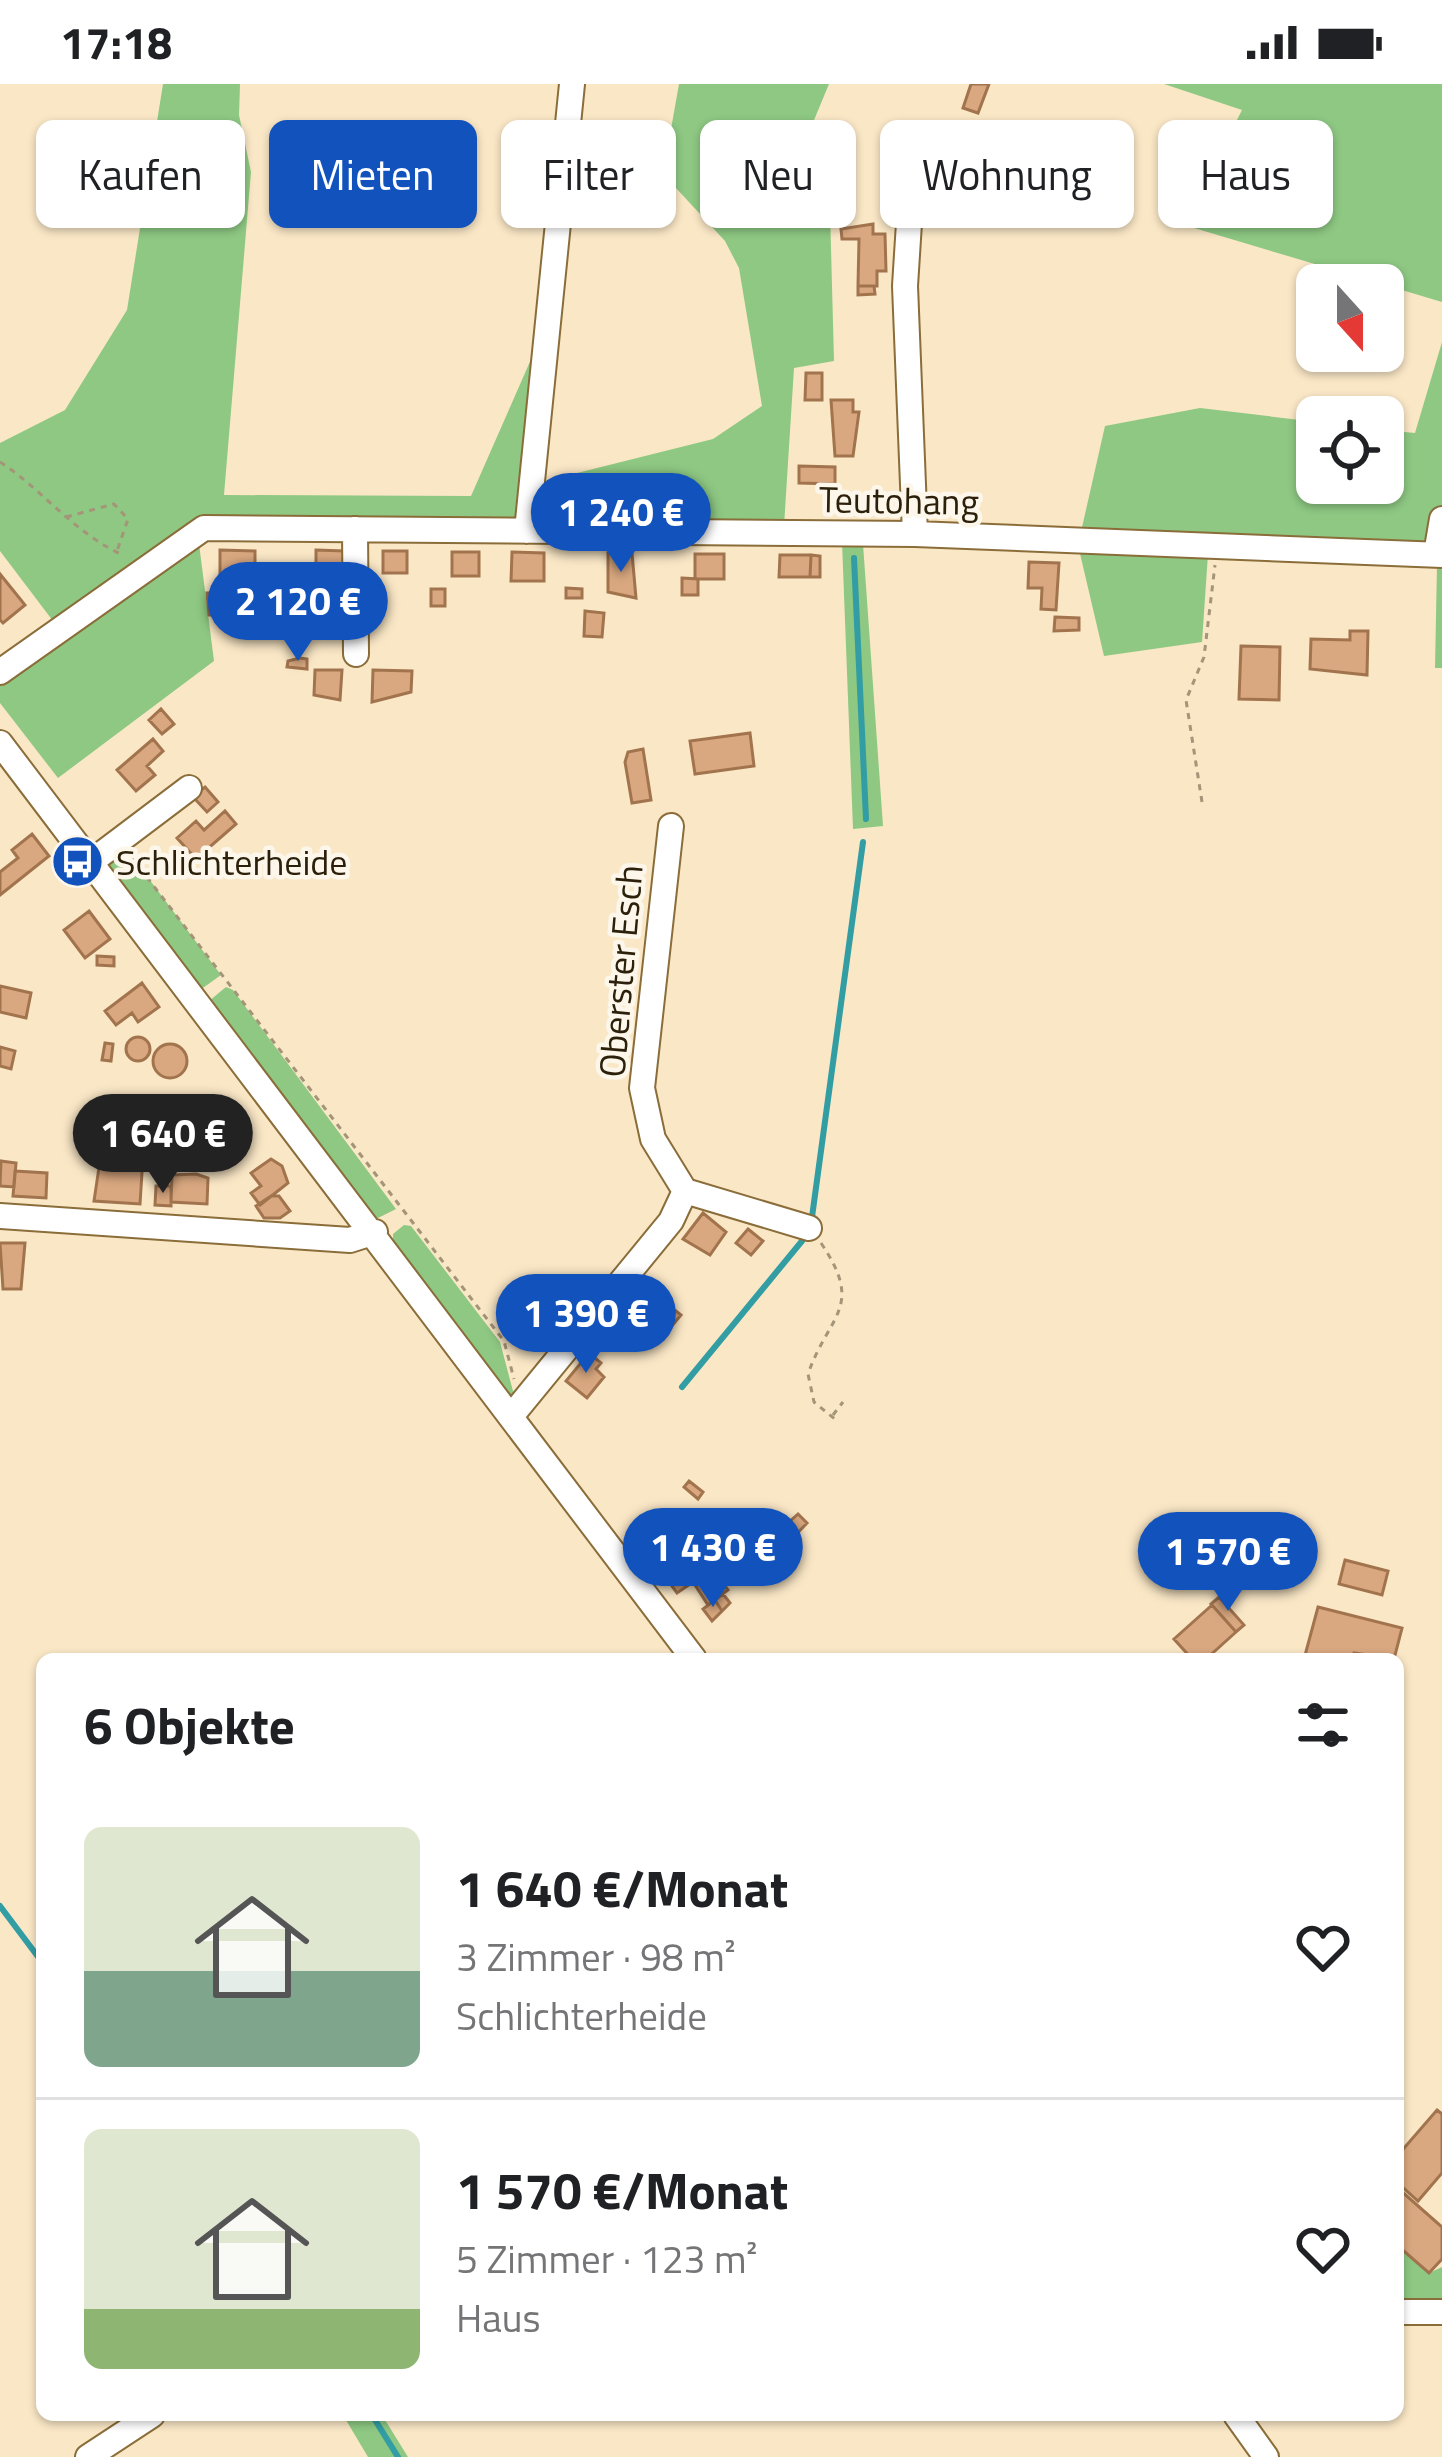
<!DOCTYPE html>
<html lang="de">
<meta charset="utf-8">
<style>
body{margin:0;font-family:"Titillium Web",sans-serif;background:#f6f6f6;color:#202124;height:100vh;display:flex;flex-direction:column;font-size:45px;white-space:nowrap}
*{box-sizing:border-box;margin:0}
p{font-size:39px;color:#757577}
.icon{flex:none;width:66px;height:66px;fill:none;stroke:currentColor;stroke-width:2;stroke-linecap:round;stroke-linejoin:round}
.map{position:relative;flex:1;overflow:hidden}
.side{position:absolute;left:36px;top:1569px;width:1368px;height:768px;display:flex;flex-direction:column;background:#fff;border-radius:18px;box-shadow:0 3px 9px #0004}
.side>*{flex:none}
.guide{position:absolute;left:36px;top:36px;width:1371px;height:108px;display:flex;gap:24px}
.needle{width:78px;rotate:159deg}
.tools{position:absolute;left:1296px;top:180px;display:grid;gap:24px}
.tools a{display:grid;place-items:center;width:108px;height:108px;border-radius:18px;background:#fff;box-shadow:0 3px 9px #0004;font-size:60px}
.price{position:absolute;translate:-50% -102px;padding:0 27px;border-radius:42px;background:#1252bd;color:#fff;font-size:39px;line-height:78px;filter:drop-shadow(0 3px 6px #0008)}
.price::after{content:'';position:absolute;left:50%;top:72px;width:36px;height:27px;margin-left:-18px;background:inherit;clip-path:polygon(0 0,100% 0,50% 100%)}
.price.on{background:#222;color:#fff}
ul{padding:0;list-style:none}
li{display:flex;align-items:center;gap:36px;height:300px;padding:0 48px}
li+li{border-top:3px solid #e0e0e0}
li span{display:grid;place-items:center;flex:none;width:336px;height:240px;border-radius:18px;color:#555}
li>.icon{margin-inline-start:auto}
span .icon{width:144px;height:144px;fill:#fffc;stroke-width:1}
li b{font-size:51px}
h2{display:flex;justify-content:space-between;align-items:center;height:144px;padding:0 48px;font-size:51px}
.tag{padding:0 42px;border-radius:18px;background:#fff;box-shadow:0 3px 9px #0004;font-size:42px;line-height:108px}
.tag.on{background:#1252bd;color:#fff}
.status{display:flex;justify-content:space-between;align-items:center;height:84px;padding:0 60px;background:#fff;direction:ltr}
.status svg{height:33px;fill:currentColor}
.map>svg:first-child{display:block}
</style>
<div class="status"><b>17:18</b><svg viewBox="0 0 49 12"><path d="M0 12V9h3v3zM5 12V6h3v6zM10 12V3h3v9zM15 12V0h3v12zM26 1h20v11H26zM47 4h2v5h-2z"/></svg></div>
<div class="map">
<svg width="1442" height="2373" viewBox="0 0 1442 2373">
<rect width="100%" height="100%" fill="#fae7c6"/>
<path fill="#8ec883" d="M163,0H240L239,31L251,88L224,411L471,412L532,273L537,274L517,440L195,438L53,537L0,467V359L65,326L127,226Z
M679,0H829L792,89H829L834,277L794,284L784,442L540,441L541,398L713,355L762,322L739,184L725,157L663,90Z
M1164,0H1442V218L1184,141L1242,26Z
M1442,258V584H1435L1437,481L1208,470L1202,558L1104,572L1078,461L1105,342L1200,324L1317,338V399H1383V346L1415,349Z
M198,452L214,577L58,694L0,619V600Z
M842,458L863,460L883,742L853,745Z
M116,774L143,787L221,891L200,906L106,782Z
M226,903L233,906L396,1125L376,1135L209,917Z
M404,1141L411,1142L500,1258L514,1311H508L393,1158V1150Z
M1398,2162L1429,2189L1442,2183V2223L1398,2221Z
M343,2331H382L408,2373H368Z"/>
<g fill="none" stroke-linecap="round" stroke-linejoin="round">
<path stroke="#329da3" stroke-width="6" d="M854,474L866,735
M812,1133L863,758
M682,1303L802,1157
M0,1822L42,1878
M372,2331L398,2373"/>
</g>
<path fill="#d9a880" stroke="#a2744e" stroke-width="3" d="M971,0H989L978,29L963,24Z
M873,140V150H885L886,187H877V202H858L859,155H842L841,145Z
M858,202H874L875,210L858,211Z
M806,289H822V316H805Z
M831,316H853V328H859L853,372H835Z
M799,382L835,383V400L799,399Z
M220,466L255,467V481H246V492L220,491Z
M316,466L344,467V491L316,490Z
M383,467H407V489H383Z
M452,468H479V492H452Z
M512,468L544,469V497H511Z
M608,469H632L636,514L608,508Z
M695,470H724V495H695Z
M780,471H811L810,493H779Z
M811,471L820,472V493H810Z
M1029,478L1059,479L1056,526L1041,525L1042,504H1028Z
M302,489L311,490V505H302Z
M0,490L25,521L3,539L0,536Z
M682,494L698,495V511H682Z
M566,504L582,505V514H566Z
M431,505H445V522H431Z
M241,508V531H209L207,509Z
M585,527L604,529L602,553L584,552Z
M1055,533L1079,534V546L1054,547Z
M1350,547H1368L1367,591L1310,585L1311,555L1350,556Z
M1241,562L1280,563L1279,616L1239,615Z
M300,574L307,575V585L287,583L288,577Z
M315,586H342L340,616L314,611Z
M373,586L412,587L411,608L372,618Z
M161,625L174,640L162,650L149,636Z
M750,649L754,682L695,690L690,657Z
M153,655L163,667L147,682L155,691L136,707L117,686Z
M643,665L651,716L632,719L625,678L628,668Z
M205,703L218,718L207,728L193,713Z
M225,727L236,740L196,775L177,754L196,737L204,746Z
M32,750L49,772L0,811V788L18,774L12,766Z
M89,827L110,855L85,874L64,846Z
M97,872L114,873V882L97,881Z
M142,899L159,923L138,938L132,929L116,941L105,927Z
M0,902L31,909L26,934L0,928Z
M126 965a12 12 0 1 1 24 0a12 12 0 1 1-24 0Z
M105,959L113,960L111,977L102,976Z
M153 977a17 17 0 1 1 34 0a17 17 0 1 1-34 0Z
M0,963L15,967L11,985L0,982Z
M101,1070L143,1073L140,1120L94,1117Z
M271,1075L282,1082L288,1099L260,1121L251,1109L261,1102L251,1089Z
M1,1077L16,1079L14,1103L0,1102Z
M15,1087L47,1089L46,1114L13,1112Z
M196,1090L208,1094L207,1120L171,1118L172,1091Z
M156,1102H171V1122L155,1121Z
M271,1112H279L290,1127L280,1134H264L256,1122Z
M703,1129L726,1148L710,1171L683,1155Z
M748,1145L763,1157L751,1171L736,1159Z
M0,1159H25L21,1205H3Z
M644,1202L681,1231L671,1243L659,1234L651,1243L631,1227Z
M589,1269L601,1279L596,1285L604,1293L587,1314L566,1297Z
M689,1397L703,1408L698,1415L684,1403Z
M798,1430L807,1439L790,1457L779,1447Z
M670,1451L693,1482L704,1474L728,1506L708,1521L693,1498L677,1509L647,1468Z
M1345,1476L1388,1487L1382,1511L1339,1500Z
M757,1479L763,1485L748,1499L742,1493Z
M723,1510L730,1519L722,1527L715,1516Z
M1219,1513L1244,1541L1236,1548L1211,1520Z
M715,1516L722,1527L712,1537L703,1525Z
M1212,1521L1236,1548L1206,1575H1192L1174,1555Z
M1318,1523L1402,1544L1394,1575L1354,1569L1352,1575H1304Z
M1437,2026L1442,2030V2089L1418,2117L1398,2099V2071Z
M1400,2106L1442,2143V2175L1429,2189L1398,2162Z"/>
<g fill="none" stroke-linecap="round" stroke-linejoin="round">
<defs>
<path id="minor" d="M909,139L905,202L915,450
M355,445L356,570
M527,447L572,0
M1436,470L1442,435
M0,588L204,444L915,450L1442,471
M0,659L694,1575
M671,742L642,1004L653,1055L685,1107
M91,778L189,704
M685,1107L809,1144
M0,1132L350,1156L375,1148
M513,1330L671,1137L685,1107
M1398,2228H1442
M1236,2331L1266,2373
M88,2373L152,2331"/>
</defs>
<use href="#minor" stroke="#8a6d39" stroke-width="28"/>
<path stroke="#a49478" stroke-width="3" stroke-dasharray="6 6" stroke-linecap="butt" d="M0,378C43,406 75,450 123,471
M66,433L114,420L128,435L117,467
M1202,718L1186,616L1204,573L1215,481
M132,774L504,1257L514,1295
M821,1159C865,1224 829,1230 808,1290L814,1318L836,1336
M833,1331L843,1318"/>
<use href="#minor" stroke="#fff" stroke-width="24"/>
</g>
<defs>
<symbol id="bus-disc" viewBox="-11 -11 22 22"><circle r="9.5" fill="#1252bd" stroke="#fcf6eb"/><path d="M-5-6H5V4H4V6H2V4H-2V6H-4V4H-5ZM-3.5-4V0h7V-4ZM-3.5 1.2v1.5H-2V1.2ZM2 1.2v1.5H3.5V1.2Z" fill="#fff"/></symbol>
</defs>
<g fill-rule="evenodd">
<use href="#bus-disc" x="48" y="748" width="59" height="59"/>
</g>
<g text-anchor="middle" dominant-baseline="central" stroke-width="9" stroke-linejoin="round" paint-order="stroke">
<g font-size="36" fill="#2c200a" stroke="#fcf6eb">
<text transform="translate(899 416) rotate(1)">Teutohang</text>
<text transform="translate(620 887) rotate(-85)">Oberster Esch</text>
</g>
<g font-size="36" fill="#2c200a" stroke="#fcf6eb" text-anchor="start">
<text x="116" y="777">Schlichterheide</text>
</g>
</g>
</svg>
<div class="tools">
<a><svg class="needle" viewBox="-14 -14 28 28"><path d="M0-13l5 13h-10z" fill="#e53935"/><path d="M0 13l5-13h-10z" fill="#757577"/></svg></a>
<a><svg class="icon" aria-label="locate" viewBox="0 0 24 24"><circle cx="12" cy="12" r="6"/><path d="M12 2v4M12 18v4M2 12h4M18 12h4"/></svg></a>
</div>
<b class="price" style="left:621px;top:491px">1 240 €</b>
<b class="price" style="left:298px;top:580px">2 120 €</b>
<b class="price on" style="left:163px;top:1112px">1 640 €</b>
<b class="price" style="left:586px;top:1292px">1 390 €</b>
<b class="price" style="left:713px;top:1526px">1 430 €</b>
<b class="price" style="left:1228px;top:1530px">1 570 €</b>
<div class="guide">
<a class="tag">Kaufen</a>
<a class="tag on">Mieten</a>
<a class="tag">Filter</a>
<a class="tag">Neu</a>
<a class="tag">Wohnung</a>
<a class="tag">Haus</a>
</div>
<section class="side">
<h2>6 Objekte<svg class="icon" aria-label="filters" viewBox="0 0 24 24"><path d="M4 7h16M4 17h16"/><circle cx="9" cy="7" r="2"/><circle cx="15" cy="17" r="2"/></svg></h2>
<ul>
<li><span style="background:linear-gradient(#dfe7d0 60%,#7fa58c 0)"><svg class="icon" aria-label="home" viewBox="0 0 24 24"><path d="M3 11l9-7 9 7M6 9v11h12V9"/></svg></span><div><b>1 640 €/Monat</b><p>3 Zimmer · 98 m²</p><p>Schlichterheide</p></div><svg class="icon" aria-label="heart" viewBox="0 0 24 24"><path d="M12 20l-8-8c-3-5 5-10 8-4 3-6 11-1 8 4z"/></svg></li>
<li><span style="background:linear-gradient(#dfe7d0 75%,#8fb573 0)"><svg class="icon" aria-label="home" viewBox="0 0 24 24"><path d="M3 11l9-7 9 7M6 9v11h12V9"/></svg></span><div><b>1 570 €/Monat</b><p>5 Zimmer · 123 m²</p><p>Haus</p></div><svg class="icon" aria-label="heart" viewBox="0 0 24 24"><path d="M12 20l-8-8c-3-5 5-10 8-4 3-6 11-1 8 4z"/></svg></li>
</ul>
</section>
</div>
